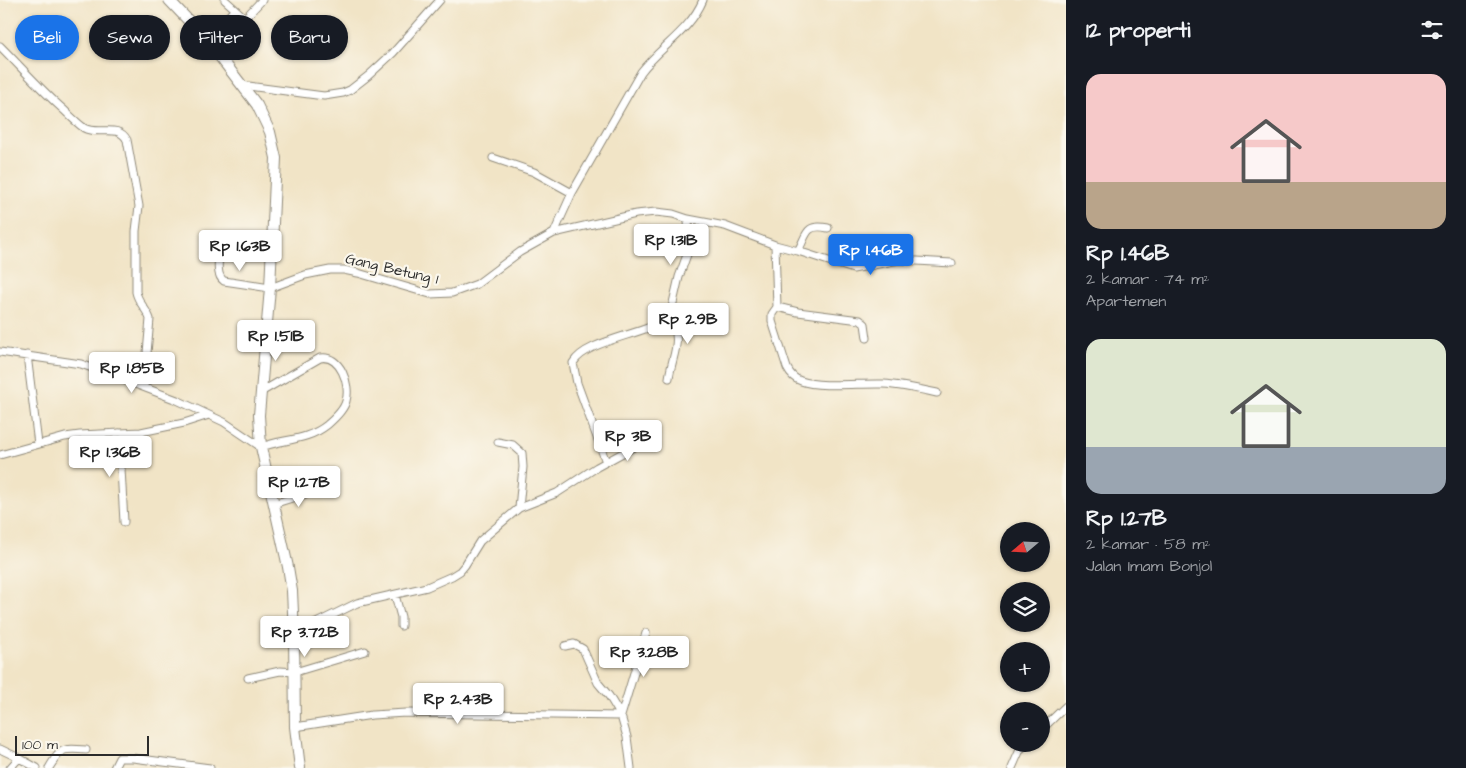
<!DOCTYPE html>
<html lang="id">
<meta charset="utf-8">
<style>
body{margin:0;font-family:"Architects Daughter",sans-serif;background:#20242c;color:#f1f3f6;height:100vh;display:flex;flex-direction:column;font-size:19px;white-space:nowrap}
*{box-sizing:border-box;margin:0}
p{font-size:16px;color:#9ea1a6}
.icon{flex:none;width:28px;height:28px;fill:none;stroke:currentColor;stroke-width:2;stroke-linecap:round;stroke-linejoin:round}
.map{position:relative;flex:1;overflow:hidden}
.panel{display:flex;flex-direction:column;background:#171b24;width:400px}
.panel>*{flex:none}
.banner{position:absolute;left:15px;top:15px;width:475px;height:45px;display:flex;gap:10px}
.needle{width:32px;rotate:251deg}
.buttons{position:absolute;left:1000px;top:522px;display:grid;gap:10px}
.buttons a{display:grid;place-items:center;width:50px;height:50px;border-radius:50%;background:#171b24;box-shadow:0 1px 4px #0004;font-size:25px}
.scale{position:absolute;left:15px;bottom:12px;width:134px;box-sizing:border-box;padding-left:5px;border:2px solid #2b2b2b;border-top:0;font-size:14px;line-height:18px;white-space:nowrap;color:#2b2b2b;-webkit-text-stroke:4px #fbf7ec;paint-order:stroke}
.price{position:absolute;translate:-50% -42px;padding:0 11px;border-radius:5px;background:#fff;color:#222;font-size:16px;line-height:32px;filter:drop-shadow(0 1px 2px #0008)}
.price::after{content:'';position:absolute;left:50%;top:30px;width:15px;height:11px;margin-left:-8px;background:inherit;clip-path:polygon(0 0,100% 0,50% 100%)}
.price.active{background:#1a73e8;color:#fff}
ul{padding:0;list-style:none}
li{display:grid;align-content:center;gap:10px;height:265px;padding:0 20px}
li span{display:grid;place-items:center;height:155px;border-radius:15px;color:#555}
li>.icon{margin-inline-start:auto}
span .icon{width:90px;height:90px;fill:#fffc;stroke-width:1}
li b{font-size:21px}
h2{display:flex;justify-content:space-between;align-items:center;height:60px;padding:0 20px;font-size:21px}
.chip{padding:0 18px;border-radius:22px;background:#171b24;box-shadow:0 1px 4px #0004;font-size:18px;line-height:45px}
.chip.active{background:#1a73e8;color:#fff}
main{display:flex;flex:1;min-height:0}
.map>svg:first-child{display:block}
</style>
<main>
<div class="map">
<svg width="1066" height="768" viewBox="0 0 1066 768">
<rect width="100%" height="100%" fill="#fbf7ec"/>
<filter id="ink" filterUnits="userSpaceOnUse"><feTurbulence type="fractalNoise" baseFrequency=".02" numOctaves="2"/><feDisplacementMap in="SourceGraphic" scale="10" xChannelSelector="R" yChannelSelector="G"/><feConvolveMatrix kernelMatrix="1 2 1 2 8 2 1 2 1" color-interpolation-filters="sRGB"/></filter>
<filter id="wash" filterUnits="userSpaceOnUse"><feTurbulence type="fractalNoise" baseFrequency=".0096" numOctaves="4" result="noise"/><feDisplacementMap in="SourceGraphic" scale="20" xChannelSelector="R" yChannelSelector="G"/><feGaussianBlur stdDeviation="1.12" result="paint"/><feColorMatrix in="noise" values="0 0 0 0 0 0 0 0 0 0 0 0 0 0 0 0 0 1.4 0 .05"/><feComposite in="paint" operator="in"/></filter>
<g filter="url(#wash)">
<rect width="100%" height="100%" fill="#f1e4c6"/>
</g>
<g filter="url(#ink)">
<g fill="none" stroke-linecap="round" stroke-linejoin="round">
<defs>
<path id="street" d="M225,0L245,18L262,0
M207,40L235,9
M0,46C21,67 41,90 64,110C70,116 77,123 84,128C98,136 118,123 127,140L139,206L136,231V292C138,303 147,309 150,319L144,387
M241,85L324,96L343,93L350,90L368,76L393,53L440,0
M493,158L534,172L572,193
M554,233L572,193L641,72C661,46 690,31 703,0
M775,245L798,251C807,235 805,223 828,228
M220,248C219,258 215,275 224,281L270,288L305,275L330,270H344L358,273L430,294L452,293L477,284L520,252L554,233L636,214L656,212L673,214L688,219L725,226L775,245L777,307L772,314V321L787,368C790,374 794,379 801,381C820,388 861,383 883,384C901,385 919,389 937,393
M798,251L853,269L899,260L952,263
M777,307L798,312L860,320L865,324L867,338
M0,352L81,364L109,374L177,400L209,415L224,422L261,447C283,439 307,441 327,425C334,419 344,410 346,401C351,385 340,354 320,358L261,392
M27,355L38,444
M669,378C673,352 683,342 670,316
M119,433L124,522
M498,442L513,445L522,453L523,467L519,508
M0,455L65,437L80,435L141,432L184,423L209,415
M606,462L577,383L573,363C587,339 648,335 670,316L679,277L689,249L688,219
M273,504L318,490
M395,595L401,617V626
M294,634L357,603L427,587L452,576L460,571L465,565L480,541L519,508L557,493L597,467L639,444
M565,646L574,644L583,649L598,683L609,696L621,716L627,737L631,768
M248,678L280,671L295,672L365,651
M295,727L372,715L406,713L621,716L646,633
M1041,730L1066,706
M0,749L19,758
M10,768L19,758L37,768
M49,768C61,748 62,748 86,750
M114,768L119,758H133L210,768
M1012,768L1019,752L1025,744"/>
<path id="secondary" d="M169,0L207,40L257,105L270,132L276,158L270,288L259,415L261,447L288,567L292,591L294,634L295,727L300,768"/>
</defs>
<use href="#street" stroke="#8e8878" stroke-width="9"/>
<use href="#secondary" stroke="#8e8878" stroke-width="12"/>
<use href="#street" stroke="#fff" stroke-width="7"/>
<use href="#secondary" stroke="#fff" stroke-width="10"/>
</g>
</g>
<g text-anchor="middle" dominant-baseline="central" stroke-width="4.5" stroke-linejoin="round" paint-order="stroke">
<g font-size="15" fill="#2b2b2b" stroke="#fbf7ec">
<text transform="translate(392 269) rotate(13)">Gang Betung 1</text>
</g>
</g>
</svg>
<div class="buttons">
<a><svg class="needle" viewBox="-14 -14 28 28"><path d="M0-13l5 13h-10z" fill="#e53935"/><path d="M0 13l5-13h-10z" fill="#9ea1a6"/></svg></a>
<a><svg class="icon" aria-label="layers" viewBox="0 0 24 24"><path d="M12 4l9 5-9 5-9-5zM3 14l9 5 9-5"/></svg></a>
<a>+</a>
<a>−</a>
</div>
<div class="scale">100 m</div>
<b class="price" style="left:671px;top:266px">Rp 1.31B</b>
<b class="price" style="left:240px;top:272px">Rp 1.63B</b>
<b class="price active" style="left:871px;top:276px">Rp 1.46B</b>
<b class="price" style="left:688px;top:345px">Rp 2.9B</b>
<b class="price" style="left:276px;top:362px">Rp 1.51B</b>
<b class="price" style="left:132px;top:394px">Rp 1.85B</b>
<b class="price" style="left:628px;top:462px">Rp 3B</b>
<b class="price" style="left:110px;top:478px">Rp 1.36B</b>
<b class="price" style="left:299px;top:508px">Rp 1.27B</b>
<b class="price" style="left:305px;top:658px">Rp 3.72B</b>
<b class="price" style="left:644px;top:678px">Rp 3.28B</b>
<b class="price" style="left:458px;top:725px">Rp 2.43B</b>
<div class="banner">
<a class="chip active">Beli</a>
<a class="chip">Sewa</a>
<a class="chip">Filter</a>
<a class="chip">Baru</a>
</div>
</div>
<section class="panel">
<h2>12 properti<svg class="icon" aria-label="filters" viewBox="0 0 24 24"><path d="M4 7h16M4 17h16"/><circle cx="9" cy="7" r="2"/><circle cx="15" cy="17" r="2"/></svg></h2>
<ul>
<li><span style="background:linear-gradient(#f6c9c9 70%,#b9a48a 0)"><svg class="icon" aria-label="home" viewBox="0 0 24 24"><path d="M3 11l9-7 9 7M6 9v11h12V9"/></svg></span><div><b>Rp 1.46B</b><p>2 kamar · 74 m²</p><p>Apartemen</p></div></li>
<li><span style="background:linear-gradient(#dfe7d0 70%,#9aa5b1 0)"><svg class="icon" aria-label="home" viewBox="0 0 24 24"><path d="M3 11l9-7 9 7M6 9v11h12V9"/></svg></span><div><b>Rp 1.27B</b><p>2 kamar · 58 m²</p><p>Jalan Imam Bonjol</p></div></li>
</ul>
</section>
</main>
